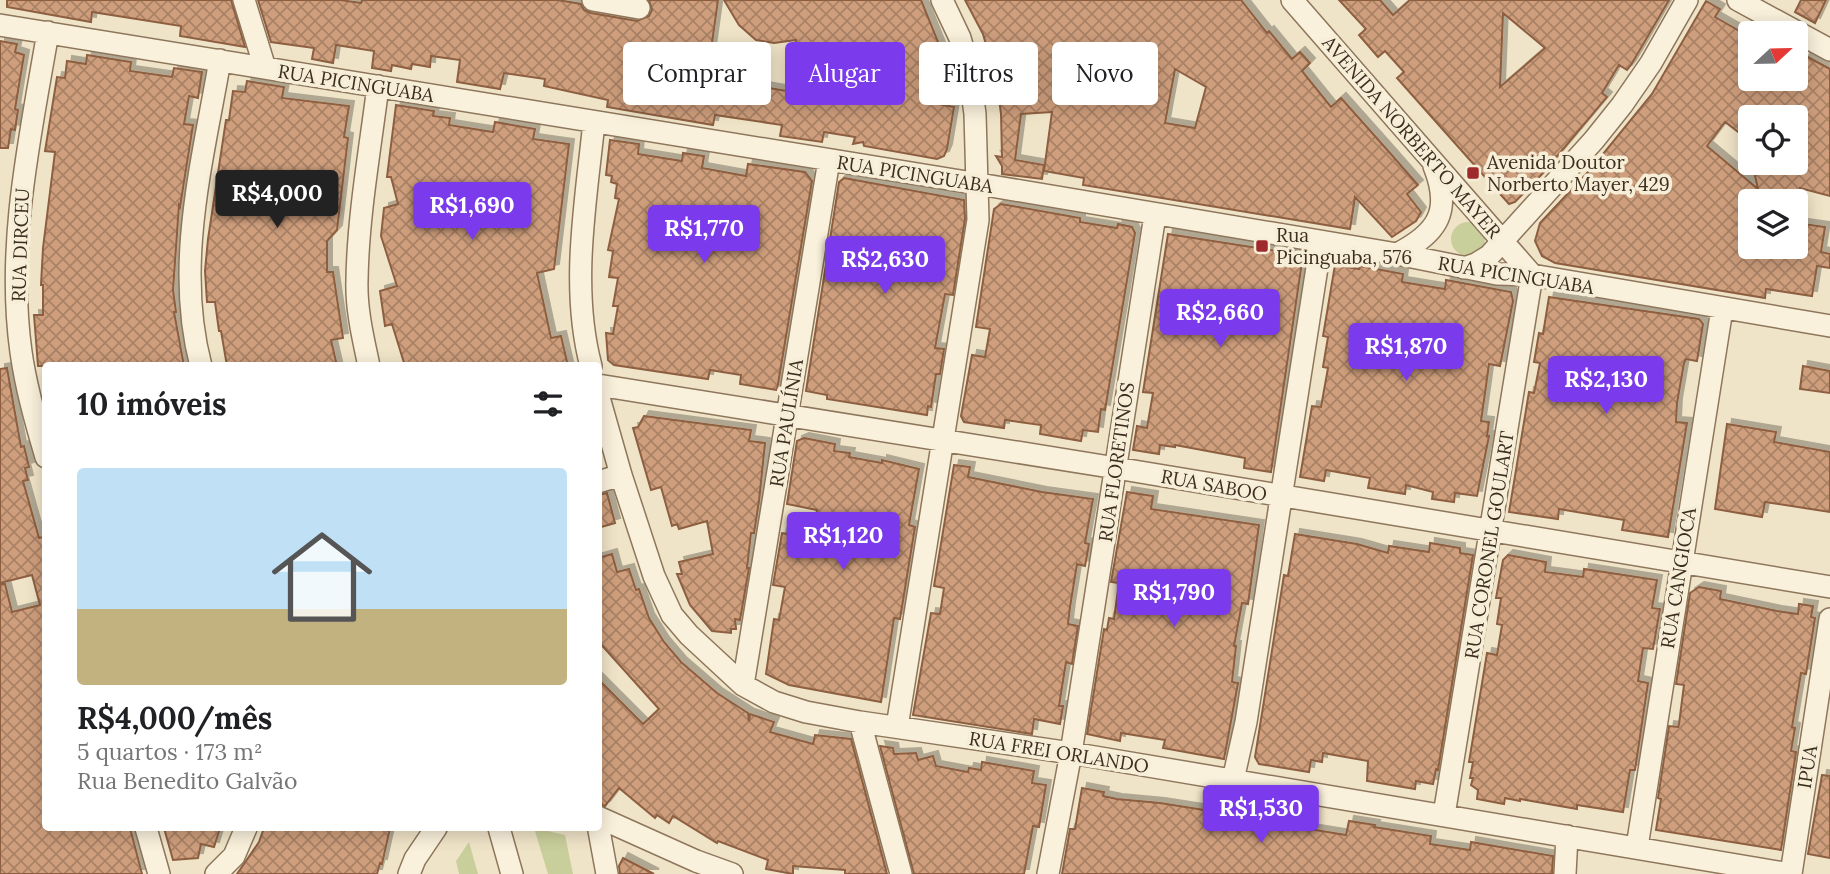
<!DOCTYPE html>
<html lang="pt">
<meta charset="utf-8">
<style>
body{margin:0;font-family:Lora,serif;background:#f2f2f2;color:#202124;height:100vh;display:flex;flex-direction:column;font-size:26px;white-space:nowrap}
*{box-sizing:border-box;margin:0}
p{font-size:23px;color:#757577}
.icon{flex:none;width:38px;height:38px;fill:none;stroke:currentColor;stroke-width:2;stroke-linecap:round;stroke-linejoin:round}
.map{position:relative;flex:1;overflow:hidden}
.drawer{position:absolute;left:42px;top:362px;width:560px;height:469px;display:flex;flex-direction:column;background:#fff;border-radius:7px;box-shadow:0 4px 18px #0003}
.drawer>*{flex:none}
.top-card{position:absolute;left:623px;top:42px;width:665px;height:63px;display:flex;gap:14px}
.needle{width:46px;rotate:68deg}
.buttons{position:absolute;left:1738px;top:21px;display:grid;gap:14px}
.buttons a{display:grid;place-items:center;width:70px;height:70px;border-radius:7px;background:#fff;box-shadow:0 4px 18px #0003;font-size:35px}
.price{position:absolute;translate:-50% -60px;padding:0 16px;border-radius:7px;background:#7c3aed;color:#fff;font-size:23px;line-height:46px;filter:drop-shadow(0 2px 4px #0008)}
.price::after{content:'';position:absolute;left:50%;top:42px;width:21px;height:16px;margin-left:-10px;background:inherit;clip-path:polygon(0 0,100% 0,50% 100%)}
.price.active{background:#222;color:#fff}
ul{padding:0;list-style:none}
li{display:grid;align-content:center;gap:14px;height:371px;padding:0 35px}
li+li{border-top:2px solid #e0e0e0}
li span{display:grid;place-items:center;height:217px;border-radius:7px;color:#555}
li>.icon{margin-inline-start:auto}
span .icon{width:126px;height:126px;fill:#fffc;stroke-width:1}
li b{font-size:30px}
h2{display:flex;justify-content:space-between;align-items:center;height:84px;padding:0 35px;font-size:30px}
.chip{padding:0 24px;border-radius:7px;background:#fff;box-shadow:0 4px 18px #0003;font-size:24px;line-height:63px}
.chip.active{background:#7c3aed;color:#fff}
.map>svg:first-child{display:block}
</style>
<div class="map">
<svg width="1830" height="874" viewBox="0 0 1830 874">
<defs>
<pattern id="building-cross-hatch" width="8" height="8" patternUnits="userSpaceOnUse" patternTransform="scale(1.75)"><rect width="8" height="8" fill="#cf9f7d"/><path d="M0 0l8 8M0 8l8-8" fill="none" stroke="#a98266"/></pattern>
<filter id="shadow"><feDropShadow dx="5" dy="-5" stdDeviation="0" flood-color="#0004"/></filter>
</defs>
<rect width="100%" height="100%" fill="#f0e4c8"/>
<path fill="#c9cf9b" d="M1451 239a17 17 0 1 1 34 0a17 17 0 1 1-34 0Z
M534,828L565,835L573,874H548Z
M469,842L478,874H459L456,861Z"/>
<path fill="url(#building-cross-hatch)" stroke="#8d5f41" stroke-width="2" fill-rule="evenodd" filter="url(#shadow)" d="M7,0H231L245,47L180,36L181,26L92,12L91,22L7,7Z
M258,0H340L361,3L362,0H558L581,4L584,10L591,13L637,21L649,16L652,10L649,0H718L711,50L726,52L724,58L749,63L746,84L787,91L796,40L774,43L756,40L739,25L724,0H921L945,59L933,61L938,104L954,107L947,149L944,156L937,159L864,146L863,142L853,144L855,137L824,132L822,142L780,136L782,125L715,115L713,125L607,107L608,100L544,86L545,79L504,73L500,89L457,82L460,60L431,56L430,67L412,64L411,69L392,65L391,71L372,68L374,51L336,45L333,63L312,59L314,48L271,42Z
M965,0H1241L1267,33L1269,31L1292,59L1300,52L1310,63L1302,71L1331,107L1341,98L1390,153L1418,185L1407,194L1421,212L1416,221L1392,237L1355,197L1350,229L1083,185L1084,178L1044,171L1052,112L1021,114L1015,160L1044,165L1042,179L1002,174V166L996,156L1002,157L1001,114L997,83L983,34ZM1175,69L1206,87L1195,128L1165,123Z
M1339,0H1380L1393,15L1410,0H1669L1631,65L1627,70L1619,65L1602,93L1607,97L1543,173L1515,202L1509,204L1397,78L1404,72L1385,51L1378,57L1359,35L1366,29ZM1503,13L1545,48L1500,87Z
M1801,0H1826L1815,23L1795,12Z
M1706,1L1720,9L1715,17L1750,37V53L1742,69L1750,74V79H1796L1806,56L1830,69V196L1800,188L1799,201H1750V247H1796V223L1825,227L1821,252L1830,254V268L1817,266L1812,296L1766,289L1765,298L1555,263L1542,256L1535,241L1540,223L1590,170L1652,94ZM1750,117H1796V163H1774L1771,169L1752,163L1758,189L1707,146L1725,122L1750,141Z
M0,41L17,44L15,52L24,55L15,109L18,110L15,130L11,129L8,148H0Z
M87,55L131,62L130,71L172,77L174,68L202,72L198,98L189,96L184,124L193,125L180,207L179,205L173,290L176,312H174L184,366H38L34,315H43V285H41L43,248L55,152L45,151L57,77L65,78L67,61L86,64Z
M247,81L284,87L282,98L349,106L344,137L348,138L337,230L327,241V272H333L343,338L331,340L337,366H227L221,331H219L215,302H207L205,271L208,239L226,120H229L233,91L245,92Z
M396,105L434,111L433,116L450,118L449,125L493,132L495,122L535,129L533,139L569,144L554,269L537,273L551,338L561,336L568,366H405L392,324L385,326L380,291L397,286L381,236L384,208L398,204L391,177H387Z
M610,140L639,144L638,154L682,161L683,153L704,156L702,168L746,176L748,164L805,172L812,181L777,390L740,384L741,375L710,370L708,379L614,365L608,360L606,333L613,334L618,306H613L618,278L609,277L613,251L608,250L619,199L615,198L617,184L611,182L612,176L606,175Z
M844,178L964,200L965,219L953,295L945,294L935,348L944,349L940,374H936L931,407L928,406L927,415L827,399V395L806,391L839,182Z
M1001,204L1080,218V222L1117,228L1118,224L1132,227L1135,233L1105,410L1101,409L1098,432L1083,430L1081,441L1040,434L1041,425L1005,420L1004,428L964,422L961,416L972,355L985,357L990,329L976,327L994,209Z
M1168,234L1296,254L1302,262L1271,472L1244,468L1245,458L1175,445V447L1160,445L1159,454L1133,450L1137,426L1147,428L1153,393L1143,392Z
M1335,265L1359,269L1360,266L1403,274L1402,282L1445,289L1446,280L1511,292L1513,301L1500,366L1489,364L1486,386L1481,421L1489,422L1487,436H1489L1477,496L1455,493L1454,502L1432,499L1433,492L1406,485L1405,494L1368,488L1370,478L1326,470L1324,481L1300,477L1312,406L1321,407L1328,368L1323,367L1328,337L1323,336Z
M1549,297L1699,319L1703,324L1697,361L1686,359L1684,363L1677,403L1676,422L1687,423L1668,537L1622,530L1624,520L1559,509L1558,519L1509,512L1529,392L1534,393L1540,363L1534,362L1539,333L1543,334Z
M1803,366L1830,371V393L1800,389Z
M7,368L21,447L24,446L29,467L25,468L28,480L23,481L39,538L46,536V828H130L142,874H0V584H5L12,612L40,605L32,575L0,583V369Z
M644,416L751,430L749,441L765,443L759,501L754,533H751L747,568H749L740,620L735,619L736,629H731V633L712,631L690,605L677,574H682L679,562L713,554L707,521L679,529L677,524L672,526L661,487L651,490L633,428L638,427Z
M1727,424L1776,432L1774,442L1830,452V512L1765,502L1762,517L1715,509Z
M804,438L835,444L834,451L850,453L849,457L882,463V460L919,469L909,525L915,527L900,619L894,618L881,702L789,685L766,674L774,619L779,620L785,587L773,585L782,533L812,537L817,510L787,504L797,441Z
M954,465L970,467L968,477L1042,492L1093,499L1085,543L1089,544L1085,566L1077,564L1070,607L1068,624L1078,626L1072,664L1066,662L1059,706H1063L1060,724L1034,719L1032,734L913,715L931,613L940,614L944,588L934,586Z
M1127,492L1153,496L1151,509L1259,525L1248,604L1242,603L1234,646H1236L1232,682L1238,683L1224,759L1163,748L1165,740L1121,733L1120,741L1087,734L1104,629L1107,630L1109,618L1114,619L1119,583L1111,582Z
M607,493L615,523L598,528V495Z
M1295,534L1357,544L1388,553L1389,546L1429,552L1430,543L1460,548V553L1473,555L1438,770L1436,769L1433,784L1416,781L1415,789L1367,781L1368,761L1323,753L1322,762L1311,760L1309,772L1259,764L1255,757L1284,575L1288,576Z
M612,554L617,572L629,569L636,590L639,589L649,618L664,642L681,662L717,693L748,713L749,721L750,714L774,722L770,732L813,744L815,735L851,739L887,874H845V870L793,866V874L766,869L768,860L718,841L717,843L673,816L669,823L657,815L655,818L619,788L605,806L602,805L598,790V679L643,724L659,709L598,641V558Z
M1508,555L1546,562L1545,572L1583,577L1584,569L1657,580L1652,608L1660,609L1653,649L1643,648L1638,681L1648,683L1635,770H1630L1623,812L1577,805V809L1520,799V801L1505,798L1504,804L1477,799L1478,790L1471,785L1473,778H1470L1473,762H1469L1487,653L1497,655L1502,625L1497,624L1501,598H1496L1503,560Z
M1699,587L1721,591L1720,599L1777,611L1798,614L1799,604L1813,606L1811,617L1815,618L1806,674L1801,673L1792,727L1795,728L1791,751L1796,752L1781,850L1656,830L1661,799L1658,798L1669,726L1678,727L1679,724L1684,685L1676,684L1690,593Z
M880,746L893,748L894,754L916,753L918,760L933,756L936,766L968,772L969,768L981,770L982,762L1034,771L1032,783L1046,785L1039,827L1033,826L1024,874H914Z
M1822,775L1830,776V858L1808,854Z
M1082,788L1104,792L1103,796L1117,799L1160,803L1211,811V806L1218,807L1219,799L1240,803V806L1294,812L1291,826L1346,835L1349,821L1375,825L1374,827L1431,836L1430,844L1470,850L1471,842L1553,856L1552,874H1062L1070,829H1075Z
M164,828H220L214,847L201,844L198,858L173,860Z
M264,828H390L382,864L380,863L377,874H237L259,842Z
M623,858L654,874H620L619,866Z"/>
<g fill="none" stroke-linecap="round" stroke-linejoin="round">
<defs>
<path id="minor" d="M244,0L265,68
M593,0L639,8
M1292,0L1532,275
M1738,0L1830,50
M0,25L979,184L1397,254L1497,274L1532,275L1830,326
M1397,254C1438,233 1452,211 1434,166
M1464,268L1476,264L1489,256L1594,140L1622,105L1651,63L1687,0
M201,366C174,265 203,160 220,60
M369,366C363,338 356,309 357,280C358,216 370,150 378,86
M591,366C570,287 586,201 594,122
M598,385L1116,468L1830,587
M598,394L621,475L654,576L672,615L689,635L743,685L774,702L806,712L860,722L1071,753L1790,874
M46,457C36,423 26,388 21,352C6,245 30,137 48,32
M598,482L621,475
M743,685L829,160
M860,722L901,874
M897,727L978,220L975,114L969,70L960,38L942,0
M1233,780L1246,722L1321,242
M1444,815L1532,275
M598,817L696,861L732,874
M598,825L607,874
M146,828L159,874
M499,828L512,874
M1637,847L1722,309
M216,874L234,856L246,828
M409,874L415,859L436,828
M1048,874L1071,753L1155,215
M1565,874L1567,836
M1791,874L1830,619"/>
</defs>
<use href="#minor" stroke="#8d765c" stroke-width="24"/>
<use href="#minor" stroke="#faf1dc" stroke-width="21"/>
</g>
<g fill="#9e2a2b" stroke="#f7eed8" stroke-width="2.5">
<rect x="1466" y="166" width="14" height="14" rx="3.5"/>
<rect x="1255" y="239" width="14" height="14" rx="3.5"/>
</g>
<g text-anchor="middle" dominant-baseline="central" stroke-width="7" stroke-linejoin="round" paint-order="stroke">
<g font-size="19" fill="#3d2e20" stroke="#f7eed8">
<text transform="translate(356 83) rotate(9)">RUA PICINGUABA</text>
<text transform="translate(1412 137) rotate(49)">AVENIDA NORBERTO MAYER</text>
<text transform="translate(915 174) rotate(9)">RUA PICINGUABA</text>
<text transform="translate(20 245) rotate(-88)">RUA DIRCEU</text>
<text transform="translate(1516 275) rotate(9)">RUA PICINGUABA</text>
<text transform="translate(786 423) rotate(-81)">RUA PAULÍNIA</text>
<text transform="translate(1116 462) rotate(-82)">RUA FLORETINOS</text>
<text transform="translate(1214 485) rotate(10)">RUA SABOO</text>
<text transform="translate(1489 545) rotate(-81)">RUA CORONEL GOULART</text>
<text transform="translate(1678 578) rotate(-81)">RUA CANGIOCA</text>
<text transform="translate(1059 752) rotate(9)">RUA FREI ORLANDO</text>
<text transform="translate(1807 767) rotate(-81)">IPUA</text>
</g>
<g font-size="19" fill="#3d2e20" stroke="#f7eed8" text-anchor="start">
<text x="1487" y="162">Avenida Doutor<tspan x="1487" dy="22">Norberto Mayer, 429</tspan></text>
<text x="1276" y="235">Rua<tspan x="1276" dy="22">Picinguaba, 576</tspan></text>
</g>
</g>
</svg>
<div class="buttons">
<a><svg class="needle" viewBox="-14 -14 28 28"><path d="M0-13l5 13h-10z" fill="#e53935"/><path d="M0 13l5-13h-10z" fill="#757577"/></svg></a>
<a><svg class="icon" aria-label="locate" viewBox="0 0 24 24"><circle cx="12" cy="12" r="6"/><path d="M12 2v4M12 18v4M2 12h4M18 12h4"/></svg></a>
<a><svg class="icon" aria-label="layers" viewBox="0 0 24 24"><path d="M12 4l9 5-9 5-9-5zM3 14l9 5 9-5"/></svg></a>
</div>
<b class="price active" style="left:277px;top:230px">R$4,000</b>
<b class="price" style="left:472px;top:242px">R$1,690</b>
<b class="price" style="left:704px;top:265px">R$1,770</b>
<b class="price" style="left:885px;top:296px">R$2,630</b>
<b class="price" style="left:1220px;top:349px">R$2,660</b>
<b class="price" style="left:1406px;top:383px">R$1,870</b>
<b class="price" style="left:1606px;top:416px">R$2,130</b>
<b class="price" style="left:843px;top:572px">R$1,120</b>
<b class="price" style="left:1174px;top:629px">R$1,790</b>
<b class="price" style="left:1261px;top:845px">R$1,530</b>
<div class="top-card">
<a class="chip">Comprar</a>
<a class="chip active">Alugar</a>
<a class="chip">Filtros</a>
<a class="chip">Novo</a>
</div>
<section class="drawer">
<h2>10 imóveis<svg class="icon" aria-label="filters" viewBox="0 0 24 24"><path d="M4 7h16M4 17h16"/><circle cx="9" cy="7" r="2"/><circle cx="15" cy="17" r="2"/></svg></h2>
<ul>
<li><span style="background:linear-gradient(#bfe0f5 65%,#c2b280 0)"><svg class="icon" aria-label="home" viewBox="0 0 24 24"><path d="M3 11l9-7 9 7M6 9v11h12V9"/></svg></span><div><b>R$4,000/mês</b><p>5 quartos · 173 m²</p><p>Rua Benedito Galvão</p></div></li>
</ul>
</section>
</div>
